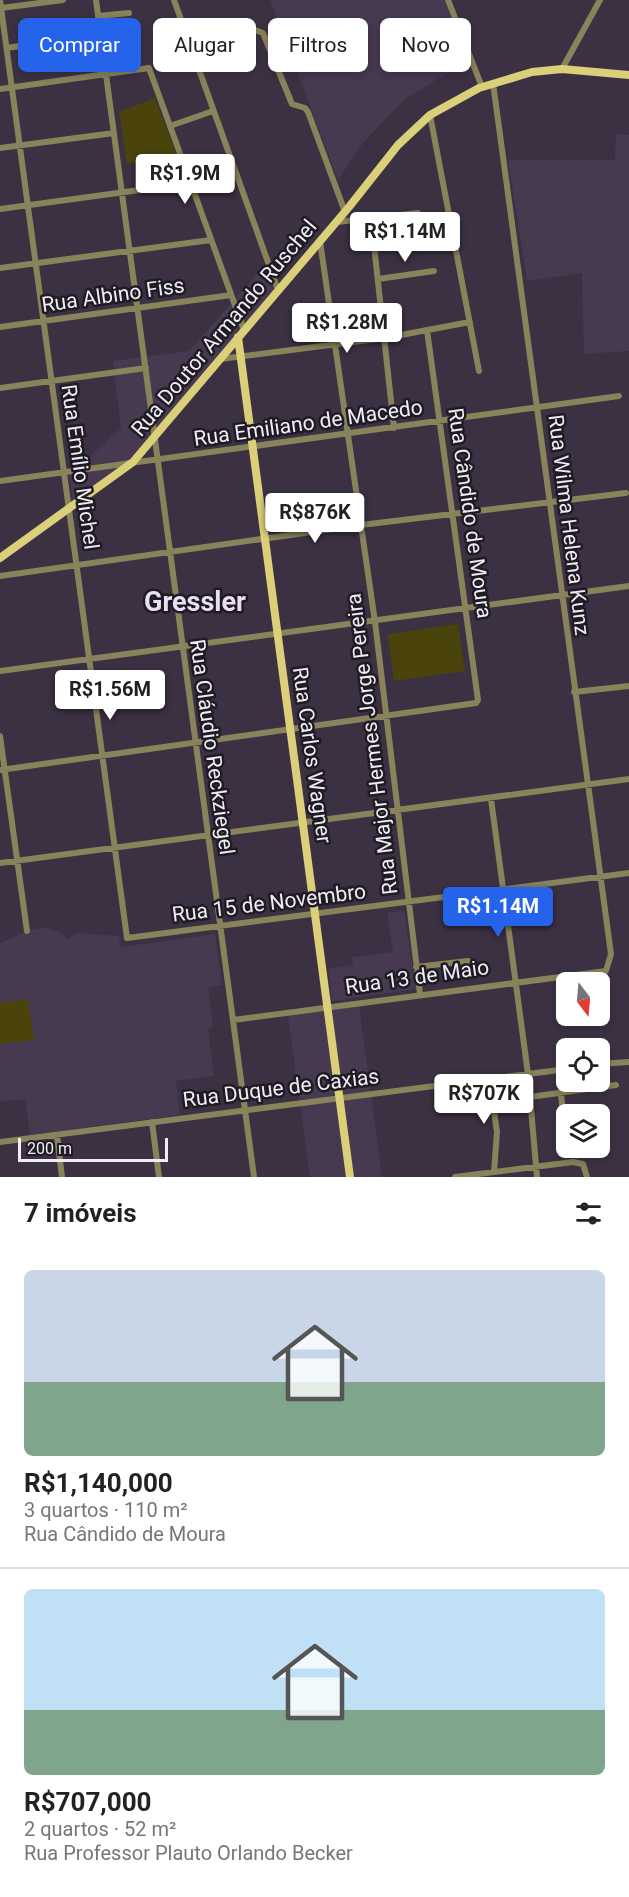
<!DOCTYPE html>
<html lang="pt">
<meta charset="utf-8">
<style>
body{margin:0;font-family:Roboto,sans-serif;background:#f6f6f6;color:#222;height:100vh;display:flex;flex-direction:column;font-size:22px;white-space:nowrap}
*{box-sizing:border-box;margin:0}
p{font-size:20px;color:#767676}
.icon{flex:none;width:33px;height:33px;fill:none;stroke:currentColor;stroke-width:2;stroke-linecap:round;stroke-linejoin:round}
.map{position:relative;height:1177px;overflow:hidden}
.sheet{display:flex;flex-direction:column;background:#fff;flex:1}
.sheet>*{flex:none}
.banner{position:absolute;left:18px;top:18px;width:594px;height:54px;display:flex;gap:12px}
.needle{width:39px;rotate:164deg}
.buttons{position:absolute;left:556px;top:972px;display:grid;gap:12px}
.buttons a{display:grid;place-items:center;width:54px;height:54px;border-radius:9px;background:#fff;box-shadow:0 3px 9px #0003;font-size:30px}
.scale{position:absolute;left:18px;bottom:15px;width:150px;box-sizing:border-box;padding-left:6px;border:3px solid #f2ecf8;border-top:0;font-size:16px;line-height:21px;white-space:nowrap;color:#f2ecf8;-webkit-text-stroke:4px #1f1b23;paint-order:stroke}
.price{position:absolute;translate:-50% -51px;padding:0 14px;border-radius:6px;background:#fff;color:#222;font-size:20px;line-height:39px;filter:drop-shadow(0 2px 3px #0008)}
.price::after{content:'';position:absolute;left:50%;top:36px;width:18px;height:14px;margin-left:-9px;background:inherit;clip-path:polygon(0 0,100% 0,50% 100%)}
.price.on{background:#2563eb;color:#fff}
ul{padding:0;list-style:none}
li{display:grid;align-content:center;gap:12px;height:318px;padding:0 24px}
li+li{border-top:2px solid #e0e0e0}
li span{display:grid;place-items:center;height:186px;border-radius:9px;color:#555}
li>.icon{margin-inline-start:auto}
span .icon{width:108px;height:108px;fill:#fffc;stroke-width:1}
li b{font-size:26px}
h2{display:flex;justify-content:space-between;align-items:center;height:72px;padding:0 24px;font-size:26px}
.pill{padding:0 21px;border-radius:9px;background:#fff;box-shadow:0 3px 9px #0003;font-size:21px;line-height:54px}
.pill.on{background:#2563eb;color:#fff}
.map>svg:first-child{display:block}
</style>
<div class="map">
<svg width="629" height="1177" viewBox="0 0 629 1177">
<rect width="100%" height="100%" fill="#3b3143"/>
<path fill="#463950" d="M270,0H444L468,60L403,101L363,143L338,180Z
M616,134L629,135V351L584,354L582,273L527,281L508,160H615Z
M266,264L275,289L134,457L73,500L69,475L121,428L113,361L189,351Z
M404,911L416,989L332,1001L328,969L353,965L352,957L393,952L387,913Z
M45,927L59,932L68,939L78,933L119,936L121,947L215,934L222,985L208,987L213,1027L208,1028L214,1076L176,1081L180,1115L30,1135L25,1099L0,1102V943L27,931Z
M359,1006L382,1177H310L288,1016Z"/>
<path fill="#4b430c" d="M155,98L177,157L127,164L119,112Z
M458,624L465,671L394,681L388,634Z
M28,999L34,1040L0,1044V1003Z"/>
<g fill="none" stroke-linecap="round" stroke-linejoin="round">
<path stroke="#88835b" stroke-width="6" d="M0,0L127,938L629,873
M96,0L254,1177
M174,0L278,290
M448,0L482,87
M1,8L63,0
M98,16L129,13
M7,48L101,34
M193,55L255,30L263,33L292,104L305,108L308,112L345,212
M562,69L600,0
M0,89L149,68L244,330
M430,115L479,371
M170,126L213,111
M0,148L114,133
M0,209L191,183
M371,218L394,428
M337,222L418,213
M320,241L375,622L420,994
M0,268L211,240
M378,279L434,271
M0,327L231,295
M220,359L385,338L470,322
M0,388L146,368
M0,481L619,396
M0,576L361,525L626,493
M0,671L629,586
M574,692L629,686
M0,736L27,931
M0,770L476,703L478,700L427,330
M491,799L528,1074L537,1177
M0,863L629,779
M416,967L468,961
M233,1020L606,971L611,954L493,83
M600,1064L629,1062
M489,1078L497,1132L494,1172
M561,1093L564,1126
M530,1097L616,1085
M152,1122L159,1177
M57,1135L62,1177
M0,1142L567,1069
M455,1177L573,1162L583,1164L587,1177"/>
<path stroke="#dbcf7a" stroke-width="8" d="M238,337L350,1177
M0,558L133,462L349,207L398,145L430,115L479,88L532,72L562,69L629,75"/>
</g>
<g text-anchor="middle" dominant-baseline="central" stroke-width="5" stroke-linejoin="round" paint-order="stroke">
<g font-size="21" fill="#f2ecf8" stroke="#1f1b23">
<text transform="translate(113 295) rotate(-8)">Rua Albino Fiss</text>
<text transform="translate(224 328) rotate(-50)">Rua Doutor Armando Ruschel</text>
<text transform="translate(308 423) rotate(-8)">Rua Emiliano de Macedo</text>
<text transform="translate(80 467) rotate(82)">Rua Emílio Michel</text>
<text transform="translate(470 513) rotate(82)">Rua Cândido de Moura</text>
<text transform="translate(569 525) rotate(83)">Rua Wilma Helena Kunz</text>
<text transform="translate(372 744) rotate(-97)">Rua Major Hermes Jorge Pereira</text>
<text transform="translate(212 747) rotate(82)">Rua Cláudio Reckziegel</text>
<text transform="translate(312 755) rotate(82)">Rua Carlos Wagner</text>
<text transform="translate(269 903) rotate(-7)">Rua 15 de Novembro</text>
<text transform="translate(417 977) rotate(-8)">Rua 13 de Maio</text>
<text transform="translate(281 1088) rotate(-7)">Rua Duque de Caxias</text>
</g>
<g font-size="27" font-weight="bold" fill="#eaddf5" stroke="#1f1b23">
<text x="195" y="602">Gressler</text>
</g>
</g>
</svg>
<div class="buttons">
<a><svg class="needle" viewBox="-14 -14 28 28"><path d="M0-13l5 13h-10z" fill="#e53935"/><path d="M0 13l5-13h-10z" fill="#767676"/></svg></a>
<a><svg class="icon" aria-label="locate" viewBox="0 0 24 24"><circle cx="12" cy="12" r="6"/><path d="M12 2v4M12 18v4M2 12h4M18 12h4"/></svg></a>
<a><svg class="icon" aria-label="layers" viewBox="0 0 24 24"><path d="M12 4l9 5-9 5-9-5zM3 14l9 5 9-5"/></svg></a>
</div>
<div class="scale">200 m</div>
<b class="price" style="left:185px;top:205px">R$1.9M</b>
<b class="price" style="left:405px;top:263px">R$1.14M</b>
<b class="price" style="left:347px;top:354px">R$1.28M</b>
<b class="price" style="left:315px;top:544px">R$876K</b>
<b class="price" style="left:110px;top:721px">R$1.56M</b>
<b class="price on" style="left:498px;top:938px">R$1.14M</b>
<b class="price" style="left:484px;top:1125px">R$707K</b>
<div class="banner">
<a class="pill on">Comprar</a>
<a class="pill">Alugar</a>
<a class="pill">Filtros</a>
<a class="pill">Novo</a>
</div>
</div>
<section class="sheet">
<h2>7 imóveis<svg class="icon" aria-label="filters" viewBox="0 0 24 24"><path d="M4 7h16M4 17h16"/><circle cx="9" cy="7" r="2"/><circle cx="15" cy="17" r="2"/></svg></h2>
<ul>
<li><span style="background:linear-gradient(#c9d6e8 60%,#7fa58c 0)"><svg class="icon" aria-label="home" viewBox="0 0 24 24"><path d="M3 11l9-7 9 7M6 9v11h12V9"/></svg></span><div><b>R$1,140,000</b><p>3 quartos · 110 m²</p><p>Rua Cândido de Moura</p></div></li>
<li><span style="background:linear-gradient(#bfe0f5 65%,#7fa58c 0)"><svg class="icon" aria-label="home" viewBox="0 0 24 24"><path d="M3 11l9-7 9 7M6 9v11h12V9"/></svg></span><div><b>R$707,000</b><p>2 quartos · 52 m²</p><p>Rua Professor Plauto Orlando Becker</p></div></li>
</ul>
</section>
